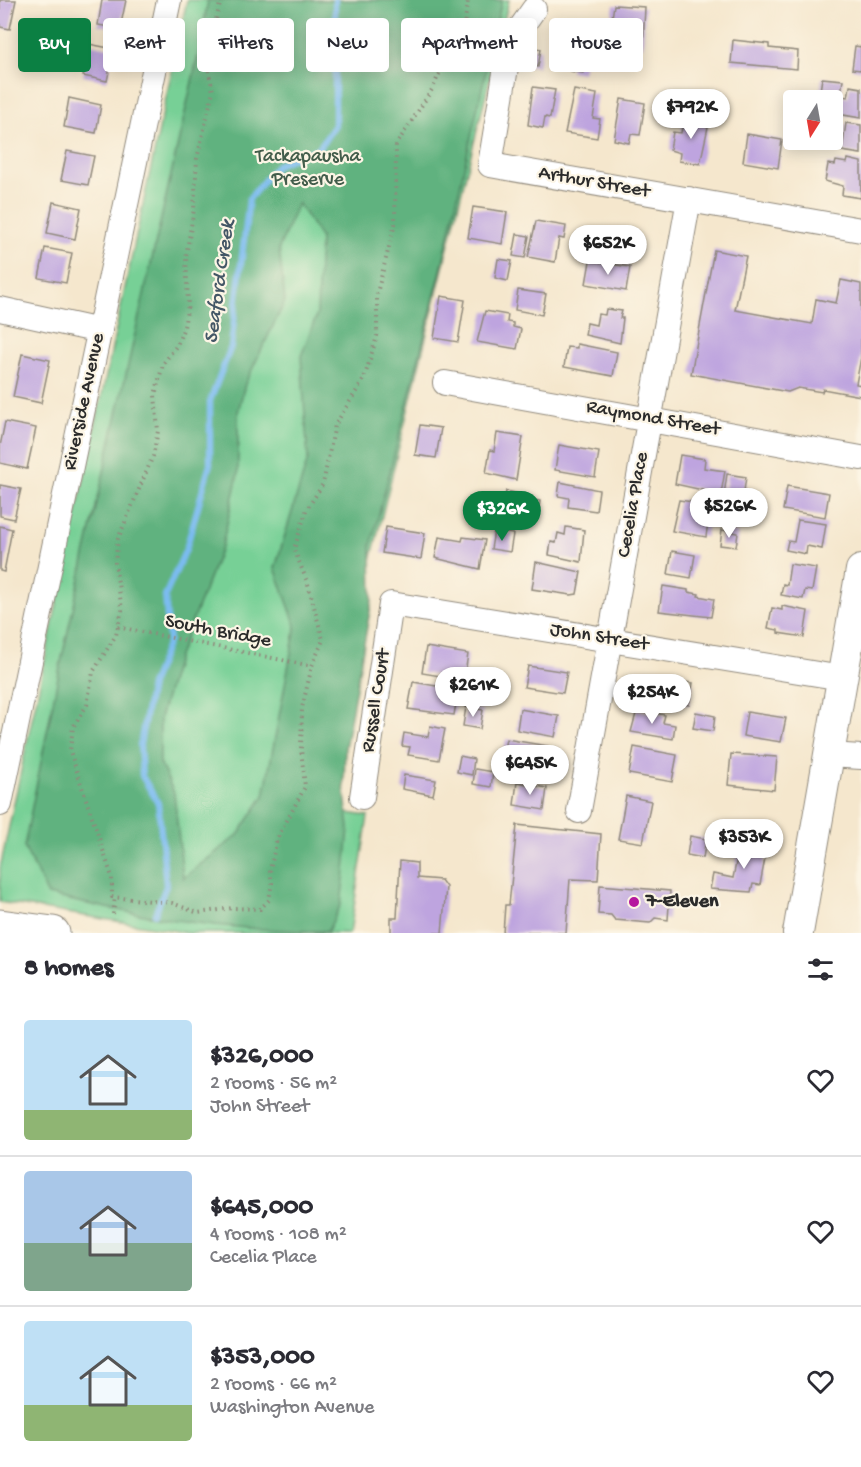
<!DOCTYPE html>
<meta charset="utf-8">
<style>
body{margin:0;font-family:"Gochi Hand",sans-serif;background:#f2f2f3;color:#2b2b33;height:100vh;display:flex;flex-direction:column;font-size:22px;white-space:nowrap}
*{box-sizing:border-box;margin:0}
p{font-size:20px;color:#7c7c81}
.icon{flex:none;width:33px;height:33px;fill:none;stroke:currentColor;stroke-width:2;stroke-linecap:round;stroke-linejoin:round}
.map{position:relative;height:933px;overflow:hidden}
.details{display:flex;flex-direction:column;background:#fff;flex:1}
.details>*{flex:none}
.guide{position:absolute;left:18px;top:18px;width:825px;height:54px;display:flex;gap:12px}
.needle{width:39px;rotate:191deg}
.tools{position:absolute;left:783px;top:90px;display:grid;gap:12px}
.tools a{display:grid;place-items:center;width:60px;height:60px;border-radius:6px;background:#fff;box-shadow:0 3px 15px #0003;font-size:30px}
.price{position:absolute;translate:-50% -51px;padding:0 14px;border-radius:21px;background:#fff;color:#222;font-size:20px;line-height:39px;filter:drop-shadow(0 2px 3px #0008)}
.price::after{content:'';position:absolute;left:50%;top:36px;width:18px;height:14px;margin-left:-9px;background:inherit;clip-path:polygon(0 0,100% 0,50% 100%)}
.price.on{background:#0b8043;color:#fff}
ul{padding:0;list-style:none}
li{display:flex;align-items:center;gap:18px;height:150px;padding:0 24px}
li+li{border-top:2px solid #e1e1e2}
li span{display:grid;place-items:center;flex:none;width:168px;height:120px;border-radius:6px;color:#555}
li>.icon{margin-inline-start:auto}
span .icon{width:72px;height:72px;fill:#fffc;stroke-width:1}
li b{font-size:26px}
h2{display:flex;justify-content:space-between;align-items:center;height:72px;padding:0 24px;font-size:26px}
.chip{padding:0 21px;border-radius:6px;background:#fff;box-shadow:0 3px 15px #0003;font-size:21px;line-height:54px}
.chip.on{background:#0b8043;color:#fff}
.map>svg:first-child{display:block}
</style>
<div class="map">
<svg width="861" height="933" viewBox="0 0 861 933">
<rect width="100%" height="100%" fill="#fcf5e5"/>
<filter id="ink" filterUnits="userSpaceOnUse"><feTurbulence type="fractalNoise" baseFrequency=".0167" numOctaves="2"/><feDisplacementMap in="SourceGraphic" scale="12" xChannelSelector="R" yChannelSelector="G"/><feConvolveMatrix kernelMatrix="1 2 1 2 8 2 1 2 1" color-interpolation-filters="sRGB"/></filter>
<filter id="wash" filterUnits="userSpaceOnUse"><feTurbulence type="fractalNoise" baseFrequency=".008" numOctaves="4" result="noise"/><feDisplacementMap in="SourceGraphic" scale="24" xChannelSelector="R" yChannelSelector="G"/><feGaussianBlur stdDeviation="1.35" result="paint"/><feColorMatrix in="noise" values="0 0 0 0 0 0 0 0 0 0 0 0 0 0 0 0 0 1.4 0 .05"/><feComposite in="paint" operator="in"/></filter>
<g filter="url(#wash)">
<rect width="100%" height="100%" fill="#f5e7cd"/>
<path fill="#77d096" stroke="#517e60" stroke-width="1.5" d="M187,0H509L310,808L368,816L350,933H189L0,902V868Z"/>
<path fill="#61b27f" stroke="#466e55" stroke-width="1.5" fill-rule="evenodd" d="M208,0H502L441,271L371,546L372,600L345,748L344,785L349,828L345,871L341,904L328,931C234,932 139,917 48,895L24,847L61,662L198,55ZM298,203L320,237L317,314L301,356L308,459L275,568L296,626L264,796L238,835L183,878L174,793L160,763V718L177,659L222,546L238,474V412L245,384L285,301L279,248Z"/>
<g fill="none" stroke-linecap="round" stroke-linejoin="round">
<path stroke="#7cbcf1" stroke-width="6" d="M155,914L166,886L162,842L158,803L142,776L140,745L151,685L169,640L165,596L186,549L210,464V401L231,347L249,199L277,165L319,148L335,125V0"/>
</g>
<g id="blocks">
<path fill="#bea4df" d="M0,0H16L10,29L0,27Z
M102,0H126L120,29L98,25Z
M614,5L645,7L643,47L608,44Z
M733,40L769,44V48L798,51L797,69L731,63Z
M89,44L114,49L107,81L83,76Z
M855,46L861,47V70L852,69Z
M528,47L541,49L538,67L525,65Z
M573,51L587,53L583,73L570,71Z
M822,78L843,80L841,93L820,91Z
M850,86L861,88V118L832,113V95L848,97Z
M533,87L555,90L550,118L545,117L543,128L528,125Z
M574,90L597,94L593,118L600,119L597,138L565,133Z
M69,98L101,105L96,133L64,127Z
M621,99L645,103L640,135L631,134L629,143L614,140Z
M693,114L706,116L704,126L708,127L700,164L679,161L680,153L670,150L673,132L681,133L683,122L691,124Z
M846,123L861,125V154L842,151Z
M747,134L782,140L778,168L743,162Z
M67,151L94,156L88,185L61,180Z
M848,159L861,162V198L842,195L843,186L825,181L828,164L835,165L836,161L847,163Z
M53,202L81,208L75,239L47,233Z
M473,207L507,212L502,244L468,238Z
M536,221L566,226L564,239L559,238L555,262L528,257Z
M517,234L529,236L525,258L513,256Z
M45,248L72,253L66,283L39,278Z
M714,250L746,256L735,310L812,324L816,299L836,303L841,280L861,284V357L856,384L861,385V396L823,389L822,392L798,388L788,392L691,374Z
M498,259L512,261L508,281L495,278Z
M590,261L630,267L626,291L586,284Z
M518,290L546,294L542,315L515,310Z
M441,296L465,300L458,342L434,338Z
M606,309L622,311L620,318H623L620,343L585,335L587,323L596,325L598,314L605,315Z
M485,311L508,315L507,322L513,323V327L521,329L517,349L477,342Z
M577,344L617,352L613,376L564,367L567,347L577,348Z
M22,354L50,360L41,403L13,397Z
M5,422L36,428L27,469L0,463V446Z
M420,425L441,428L436,458L415,455Z
M497,433L523,437L516,480L486,473L490,450L494,451Z
M559,445L599,452L595,477L555,470Z
M680,455L705,459L704,468L725,471L721,494L675,484Z
M727,474L746,477L743,498L724,495Z
M560,482L599,490L596,511L568,507L569,498L558,496Z
M0,485L21,489L14,519L0,516Z
M787,486L829,493L825,517L783,510Z
M506,491L521,494L518,510L503,508Z
M524,498L540,501L538,514L521,511Z
M679,500L707,504L701,521L708,522L706,537L672,531Z
M798,520L826,524L822,549L807,546L806,554L786,550L788,541L794,542Z
M0,526L12,529L4,572L0,571Z
M386,527L425,533L421,559L382,553Z
M566,527L584,530L581,562L549,555L551,542L556,543L558,533L565,535Z
M722,530L738,533L736,547L720,545Z
M494,531L513,534L510,552L491,549Z
M439,537L462,541L463,537L485,540L480,569L435,558Z
M672,551L695,555L691,578L668,574Z
M536,562L581,572L577,594L571,595L532,589Z
M790,564L816,568L812,591L805,590L803,599L781,595L783,584L787,585Z
M663,586L688,590V592L699,594L698,596L714,599L711,617L659,611Z
M782,606L808,611L804,637L778,633V630L768,628L772,608L782,610Z
M426,647L468,654L464,680L422,673Z
M528,666L567,672L563,693L524,687Z
M654,679L693,683L689,705L679,703L678,707L650,702Z
M413,682L454,689L453,697L457,698L454,715L408,709Z
M466,707L483,710L480,729L463,726Z
M520,709L559,716L555,737L517,730Z
M637,710L665,715L663,723L675,725L673,739L631,732Z
M696,712L715,716L713,731L693,728Z
M747,712L786,718L781,742L743,736Z
M430,726L445,729L439,760L408,755L410,747L402,746L404,733L428,737Z
M506,739L548,746L544,771L501,764Z
M634,747L677,755L672,782L629,774Z
M731,754L777,757L774,790L728,785Z
M460,756L474,759L472,775L457,772Z
M475,769L493,772L491,787L473,784Z
M404,775L436,780L433,795L402,789Z
M517,782L547,788L544,810L514,805Z
M626,796L651,801L643,843L618,839Z
M517,825L601,834L598,880L570,879L566,933H503L505,905H509Z
M690,836L706,839L703,858L687,855Z
M746,839L763,842L761,852L766,853L760,885L753,884L751,892L710,889L713,874L733,878L739,848L744,849Z
M400,861L417,863V878L441,880L446,887L442,933H391V918H397Z
M600,885L670,891L668,920L655,918L650,923L615,920L611,915L598,914Z"/>
</g>
</g>
<g filter="url(#ink)">
<use href="#blocks" fill-opacity="0" stroke="#90897c" stroke-width="1.5"/>
<g fill="none" stroke-linecap="round" stroke-linejoin="round">
<defs>
<path id="minor" d="M534,9L510,43L490,165L861,230
M0,309L100,331
M445,383L861,458
M829,755L861,757
M362,797L391,604L842,678
M0,804L169,0
M579,811L689,199"/>
<path id="tertiary" d="M798,933L861,570"/>
<path id="trunk" d="M0,926L53,933"/>
</defs>
<use href="#minor" stroke="#90897c" stroke-width="26"/>
<use href="#tertiary" stroke="#90897c" stroke-width="32"/>
<use href="#trunk" stroke="#90897c" stroke-width="35"/>
<path stroke="#90897c" stroke-width="4" stroke-dasharray="1.5 4.5" stroke-linecap="butt" d="M221,0L208,51L209,73L213,91L197,159L194,209L186,256L188,305L184,327L177,345L163,364L155,395L158,431L153,456L118,539L115,563L122,610L116,635L93,672L87,705L73,727L70,751L112,877V897L172,903L198,913L232,908L260,909L269,900L272,883L270,870L277,839L305,787L301,749L302,708L312,666L323,640L308,584L294,549L307,509L323,484L335,425L364,379L377,336V293L395,224L396,145L433,88L448,53L463,31L468,0
M118,627L312,666
M113,914L115,897"/>
<use href="#minor" stroke="#fff" stroke-width="24"/>
<use href="#tertiary" stroke="#fff" stroke-width="30"/>
<use href="#trunk" stroke="#fff" stroke-width="33"/>
</g>
</g>
<circle fill="#b5179e" stroke="#fcf5e5" stroke-width="2" cx="634" cy="902" r="6"/>
<g text-anchor="middle" dominant-baseline="central" stroke-width="4.5" stroke-linejoin="round" paint-order="stroke">
<g font-size="20" fill="#425d4b" stroke="#fcf5e5">
<text x="308" y="157">Tackapausha<tspan x="308" dy="23">Preserve</tspan></text>
</g>
<g font-size="20" fill="#2b2b2b" stroke="#fcf5e5">
<text transform="translate(594 183) rotate(10)">Arthur Street</text>
<text transform="translate(85 402) rotate(-78)">Riverside Avenue</text>
<text transform="translate(653 419) rotate(10)">Raymond Street</text>
<text transform="translate(634 505) rotate(-80)">Cecelia Place</text>
<text transform="translate(218 632) rotate(11)">South Bridge</text>
<text transform="translate(599 638) rotate(9)">John Street</text>
<text transform="translate(377 701) rotate(-81)">Russell Court</text>
</g>
<g font-size="20" font-weight="bold" fill="#2b2b2b" stroke="#fcf5e5" text-anchor="start">
<text x="646" y="902">7-Eleven</text>
</g>
<g font-size="21" font-style="italic" fill="#435666" stroke="#fcf5e5">
<text transform="translate(221 282) rotate(-82)">Seaford Creek</text>
</g>
</g>
</svg>
<div class="tools">
<a><svg class="needle" viewBox="-14 -14 28 28"><path d="M0-13l5 13h-10z" fill="#e53935"/><path d="M0 13l5-13h-10z" fill="#7c7c81"/></svg></a>
</div>
<b class="price" style="left:691px;top:140px">$792K</b>
<b class="price" style="left:608px;top:276px">$652K</b>
<b class="price" style="left:729px;top:539px">$526K</b>
<b class="price on" style="left:502px;top:542px">$326K</b>
<b class="price" style="left:473px;top:718px">$261K</b>
<b class="price" style="left:652px;top:725px">$254K</b>
<b class="price" style="left:530px;top:796px">$645K</b>
<b class="price" style="left:744px;top:870px">$353K</b>
<div class="guide">
<a class="chip on">Buy</a>
<a class="chip">Rent</a>
<a class="chip">Filters</a>
<a class="chip">New</a>
<a class="chip">Apartment</a>
<a class="chip">House</a>
</div>
</div>
<section class="details">
<h2>8 homes<svg class="icon" aria-label="filters" viewBox="0 0 24 24"><path d="M4 7h16M4 17h16"/><circle cx="9" cy="7" r="2"/><circle cx="15" cy="17" r="2"/></svg></h2>
<ul>
<li><span style="background:linear-gradient(#bfe0f5 75%,#8fb573 0)"><svg class="icon" aria-label="home" viewBox="0 0 24 24"><path d="M3 11l9-7 9 7M6 9v11h12V9"/></svg></span><div><b>$326,000</b><p>2 rooms · 56 m²</p><p>John Street</p></div><svg class="icon" aria-label="heart" viewBox="0 0 24 24"><path d="M12 20l-8-8c-3-5 5-10 8-4 3-6 11-1 8 4z"/></svg></li>
<li><span style="background:linear-gradient(#a9c7e8 60%,#7fa58c 0)"><svg class="icon" aria-label="home" viewBox="0 0 24 24"><path d="M3 11l9-7 9 7M6 9v11h12V9"/></svg></span><div><b>$645,000</b><p>4 rooms · 108 m²</p><p>Cecelia Place</p></div><svg class="icon" aria-label="heart" viewBox="0 0 24 24"><path d="M12 20l-8-8c-3-5 5-10 8-4 3-6 11-1 8 4z"/></svg></li>
<li><span style="background:linear-gradient(#bfe0f5 70%,#8fb573 0)"><svg class="icon" aria-label="home" viewBox="0 0 24 24"><path d="M3 11l9-7 9 7M6 9v11h12V9"/></svg></span><div><b>$353,000</b><p>2 rooms · 66 m²</p><p>Washington Avenue</p></div><svg class="icon" aria-label="heart" viewBox="0 0 24 24"><path d="M12 20l-8-8c-3-5 5-10 8-4 3-6 11-1 8 4z"/></svg></li>
</ul>
</section>
